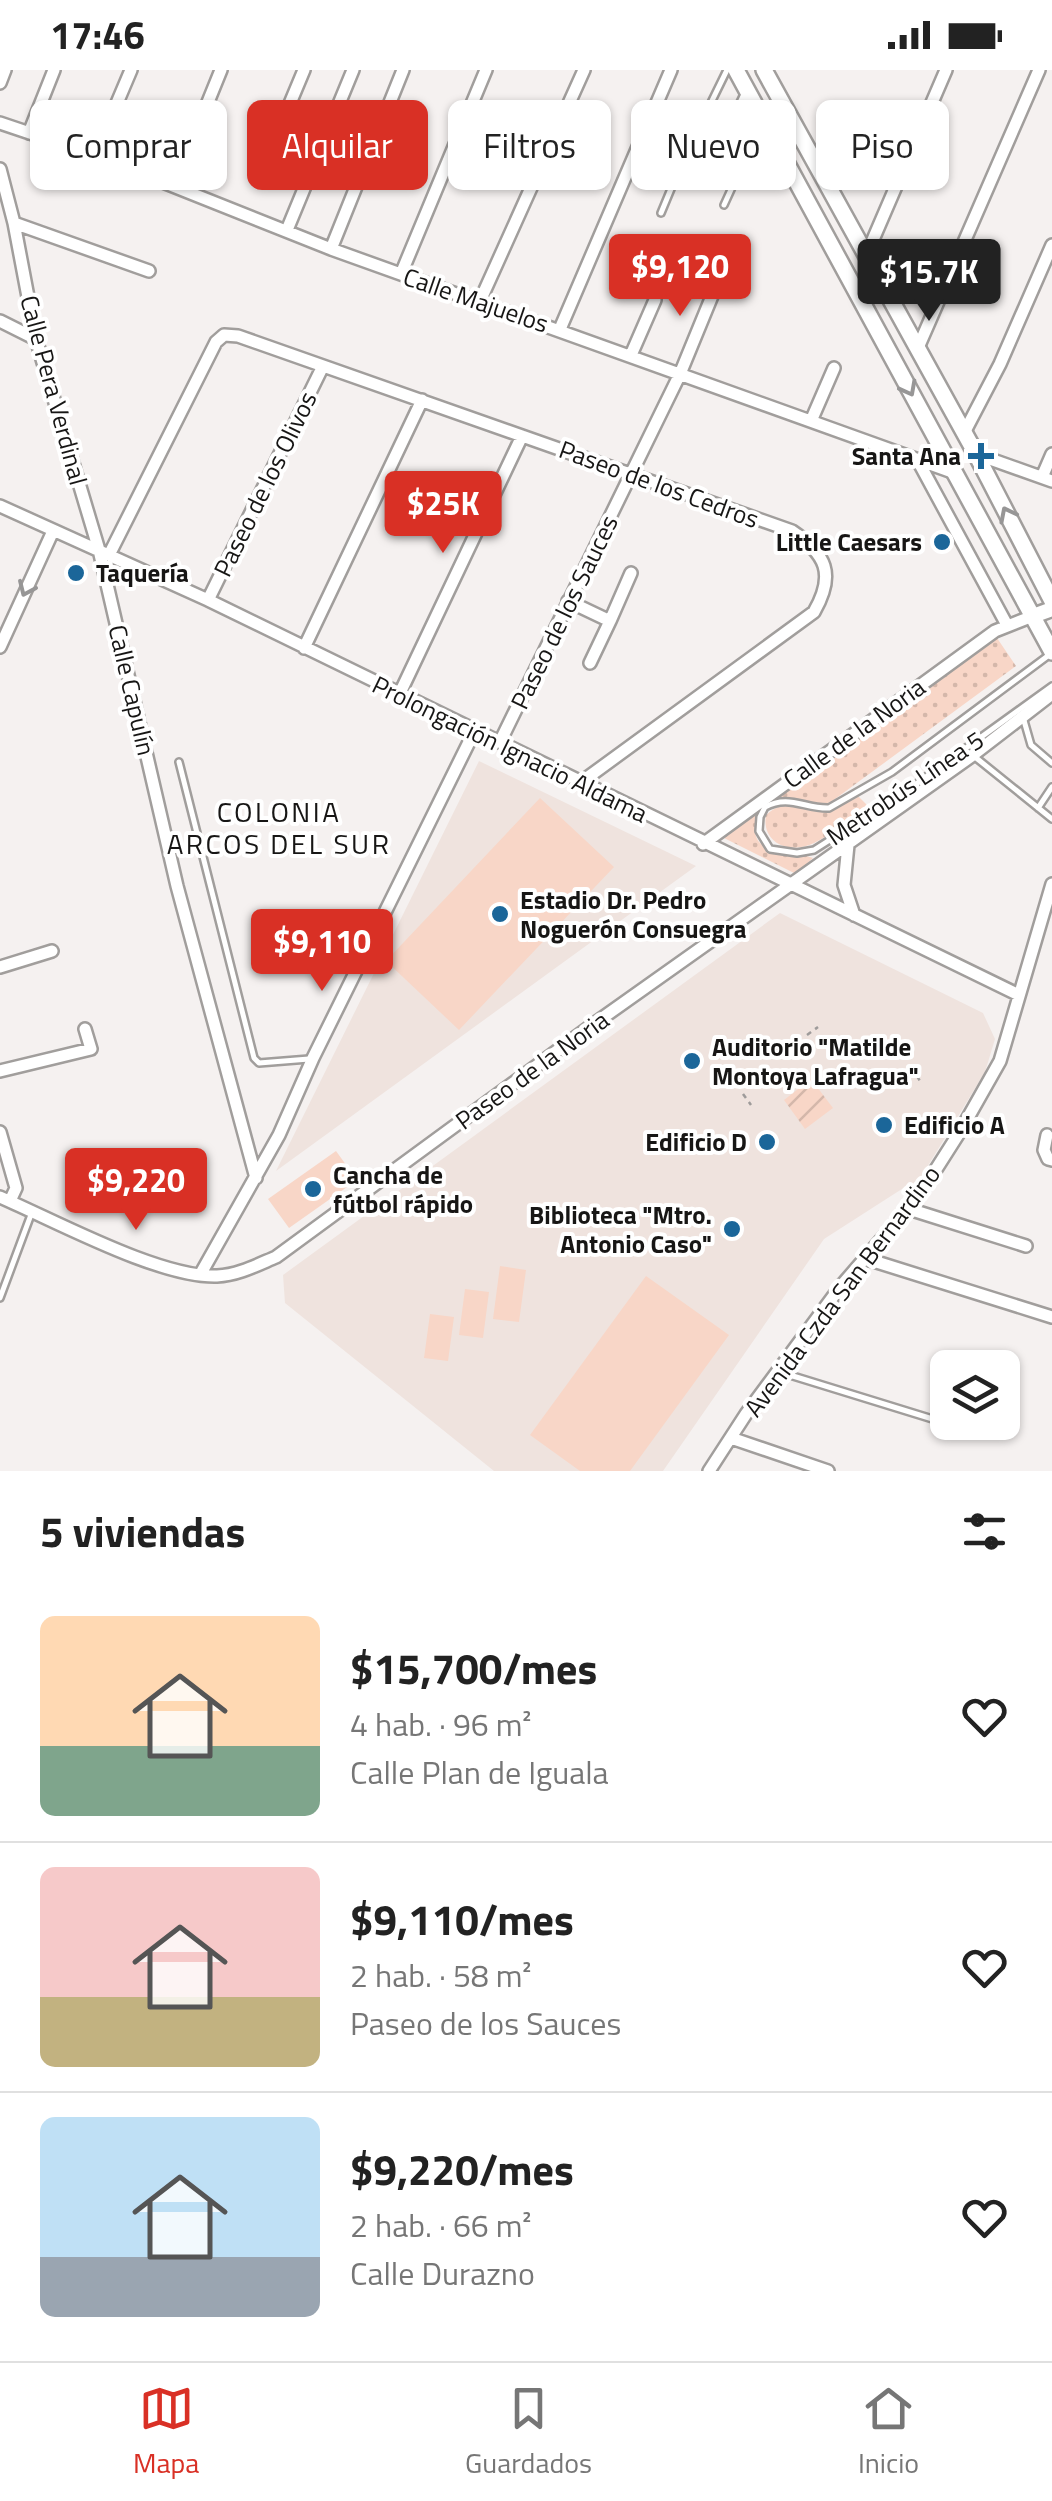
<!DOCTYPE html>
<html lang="es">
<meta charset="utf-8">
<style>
body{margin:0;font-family:"Titillium Web",sans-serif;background:#f6f6f6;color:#222;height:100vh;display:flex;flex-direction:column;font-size:38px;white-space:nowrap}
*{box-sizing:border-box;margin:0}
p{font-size:32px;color:#767676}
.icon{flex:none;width:55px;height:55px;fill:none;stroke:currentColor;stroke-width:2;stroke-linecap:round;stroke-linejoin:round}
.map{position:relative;height:1401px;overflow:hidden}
.details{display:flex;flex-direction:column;background:#fff;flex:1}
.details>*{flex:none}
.hud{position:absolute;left:30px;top:30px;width:992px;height:90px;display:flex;gap:20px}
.buttons{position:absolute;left:930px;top:1280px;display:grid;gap:20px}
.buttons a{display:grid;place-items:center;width:90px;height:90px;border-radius:15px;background:#fff;box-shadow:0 2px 8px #0004;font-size:50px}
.price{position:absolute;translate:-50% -85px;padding:0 22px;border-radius:10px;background:#d93025;color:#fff;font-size:32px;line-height:65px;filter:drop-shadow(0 2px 5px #0008)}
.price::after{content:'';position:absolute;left:50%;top:60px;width:30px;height:22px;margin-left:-15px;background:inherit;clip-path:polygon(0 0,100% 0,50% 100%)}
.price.active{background:#222;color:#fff}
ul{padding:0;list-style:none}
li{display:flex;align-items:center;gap:30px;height:250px;padding:0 40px}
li+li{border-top:2px solid #e0e0e0}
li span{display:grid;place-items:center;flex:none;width:280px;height:200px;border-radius:15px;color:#555}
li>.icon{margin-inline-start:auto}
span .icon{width:120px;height:120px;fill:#fffc;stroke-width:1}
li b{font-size:42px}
h2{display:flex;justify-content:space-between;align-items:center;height:120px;padding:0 40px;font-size:42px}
.chip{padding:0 35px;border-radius:15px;background:#fff;box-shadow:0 2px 8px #0004;font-size:35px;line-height:90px}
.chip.active{background:#d93025;color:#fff}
.status{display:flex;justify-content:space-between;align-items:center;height:70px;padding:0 50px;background:#fff;direction:ltr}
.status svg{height:28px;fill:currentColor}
.tab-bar{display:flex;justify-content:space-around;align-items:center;height:140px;border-top:2px solid #e0e0e0;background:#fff;font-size:28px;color:#767676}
.tab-bar a{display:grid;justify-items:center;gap:5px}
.tab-bar .active{color:#d93025}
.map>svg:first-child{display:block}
</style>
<div class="status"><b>17:46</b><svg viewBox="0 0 49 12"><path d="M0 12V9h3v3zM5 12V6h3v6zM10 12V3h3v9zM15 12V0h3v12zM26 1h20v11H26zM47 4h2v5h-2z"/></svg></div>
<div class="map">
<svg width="1052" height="1401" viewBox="0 0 1052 1401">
<defs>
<pattern id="park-dots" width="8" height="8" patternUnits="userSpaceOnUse" patternTransform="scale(2.5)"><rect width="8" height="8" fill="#f8d6c7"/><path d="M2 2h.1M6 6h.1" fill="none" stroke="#d4b7aa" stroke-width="1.8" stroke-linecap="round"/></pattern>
<pattern id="garden-furrows" width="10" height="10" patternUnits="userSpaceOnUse" patternTransform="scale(2.5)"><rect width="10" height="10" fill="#f8d6c7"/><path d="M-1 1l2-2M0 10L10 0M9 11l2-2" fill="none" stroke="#d4b7aa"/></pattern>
</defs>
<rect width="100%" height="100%" fill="#f5f1f0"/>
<path fill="#efe3de" d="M479,691L696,796L276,1101Z
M780,843L983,943L995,969L985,1002L915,1117H905L824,1169L663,1401H494L285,1233L283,1205Z"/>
<path fill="#f8d6c7" d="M540,728L614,797L459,960L386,891Z
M336,1081L357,1110L289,1158L268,1129Z
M500,1196L526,1200L519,1252L493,1249Z
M646,1206L729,1265L630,1401H580L530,1365Z
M465,1219L489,1222L483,1268L459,1265Z
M430,1244L454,1247L448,1291L424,1288Z"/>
<path fill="url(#park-dots)" d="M997,568L1016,596L831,732C808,740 795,720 764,735C735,789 786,777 813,788L796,804L716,764Z
M857,725L869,737C851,749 833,764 814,773C790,785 761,773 766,745C793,722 803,746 828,740C838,738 848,730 857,725Z"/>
<path fill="url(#garden-furrows)" d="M811,1009L833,1038L805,1059L784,1030Z"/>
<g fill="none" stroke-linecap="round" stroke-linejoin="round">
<defs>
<path id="service" d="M727,0L683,90L707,101L745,22
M724,135L760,56
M661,143L683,90
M1049,585L892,702L829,738C805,739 789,724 765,737L760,747L759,761L770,779L797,783L814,780L905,722L1052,616
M1023,647L1031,675L1052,693
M975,687L1052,749
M179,692L254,988L259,993L309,989
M1038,738L1052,717
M0,1228L32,1142
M780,1302L952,1355"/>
<path id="minor" d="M0,13L5,0
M0,53L95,85L331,179L955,403
M281,55L304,0
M29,63L54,0
M95,85L131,0
M0,99L14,153L36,269L99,480L177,816L256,1108
M174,116L221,0
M14,153L149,201
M287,160L353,0
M331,179L403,0
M866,186L946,0
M401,204L486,0
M480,231L584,0
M0,251L36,269
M560,259L671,0
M917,280L1039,0
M631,285L655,230
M811,351L834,298
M964,363L1000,294L1052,175
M976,384L1052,411
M917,389L1007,555
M1042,407L1052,384
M0,436L208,530L1019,925
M109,485L216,272L224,265L238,266L792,461C826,484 836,504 814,542L580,713
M208,530L322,298
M568,531L610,551L631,503
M0,577L53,461
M304,578L422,330
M590,593L610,551
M400,623L522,366
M500,672L680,304L719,209
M703,774L995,561L1033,546
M848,775L844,815L854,845
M0,897L52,881
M0,1001L91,979L85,959
M0,1062L16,1118L10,1131
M1047,1065L1044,1080L1048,1089L1052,1090
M0,1127C56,1151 160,1208 217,1206C238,1205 257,1195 276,1187L591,956L973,685L1052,624
M909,1139L1026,1176
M867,1189L1052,1247
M200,1205L279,1065L313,988L475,660
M731,1368L828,1401
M709,1401L746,1344L841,1216L919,1126L961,1060L1000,991L1052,814"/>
<path id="tertiary" d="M1033,546L1052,539"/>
<path id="secondary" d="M736,0L1052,582
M764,0L976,384L1052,531"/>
</defs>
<use href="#service" stroke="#a19e9c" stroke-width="10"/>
<use href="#minor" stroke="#a19e9c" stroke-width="16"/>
<use href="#tertiary" stroke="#a19e9c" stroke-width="19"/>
<use href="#secondary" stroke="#a19e9c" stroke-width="20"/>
<path stroke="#9e9b9a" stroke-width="2.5" stroke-dasharray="5 5" stroke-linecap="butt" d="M807,965L818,957
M917,1006L920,1011
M743,1024L751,1035"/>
<use href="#service" stroke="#fff" stroke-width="5"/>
<use href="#minor" stroke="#fff" stroke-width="11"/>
<use href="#tertiary" stroke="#fff" stroke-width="14"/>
<use href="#secondary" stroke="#fff" stroke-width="15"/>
</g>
<defs><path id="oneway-chevron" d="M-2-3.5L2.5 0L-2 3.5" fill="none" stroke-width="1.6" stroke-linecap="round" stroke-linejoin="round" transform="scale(2.5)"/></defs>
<g stroke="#979696">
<use href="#oneway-chevron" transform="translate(909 319) rotate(62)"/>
<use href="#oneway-chevron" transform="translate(1007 444) rotate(-117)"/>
<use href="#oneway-chevron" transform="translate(26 519) rotate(114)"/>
</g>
<g fill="#1b6699" stroke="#fff" stroke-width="4">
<path d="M976 371h10v10h10v10h-10v10h-10v-10h-10v-10h10z"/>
<circle cx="942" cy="472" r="10"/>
<circle cx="76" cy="503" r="10"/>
<circle cx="500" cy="844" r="10"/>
<circle cx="692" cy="991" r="10"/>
<circle cx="884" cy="1055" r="10"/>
<circle cx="767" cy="1072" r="10"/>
<circle cx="313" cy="1119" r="10"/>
<circle cx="732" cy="1159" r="10"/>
</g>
<g text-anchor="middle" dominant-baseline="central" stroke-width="8" stroke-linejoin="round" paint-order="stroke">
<g font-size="25" fill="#171615" stroke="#fff">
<text transform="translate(476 230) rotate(19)">Calle Majuelos</text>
<text transform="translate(54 320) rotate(75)">Calle Pera Verdinal</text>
<text transform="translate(265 414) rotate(-64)">Paseo de los Olivos</text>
<text transform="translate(659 414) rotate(20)">Paseo de los Cedros</text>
<text transform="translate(564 542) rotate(-64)">Paseo de los Sauces</text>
<text transform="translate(132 620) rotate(77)">Calle Capulín</text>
<text transform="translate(854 663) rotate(-36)">Calle de la Noria</text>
<text transform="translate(510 679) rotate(26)">Prolongación Ignacio Aldama</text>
<text transform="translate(905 718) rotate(-34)">Metrobús Línea 5</text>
<text transform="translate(532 1000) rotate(-36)">Paseo de la Noria</text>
<text transform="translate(842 1221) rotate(-53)">Avenida Czda San Bernardino</text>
</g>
<g font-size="25" font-weight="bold" fill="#171615" stroke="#fff" text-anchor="start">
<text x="961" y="386" text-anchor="end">Santa Ana</text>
<text x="922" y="472" text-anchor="end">Little Caesars</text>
<text x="96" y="503">Taquería</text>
<text x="520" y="830">Estadio Dr. Pedro<tspan x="520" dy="29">Noguerón Consuegra</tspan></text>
<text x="712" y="977">Auditorio "Matilde<tspan x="712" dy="29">Montoya Lafragua"</tspan></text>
<text x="904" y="1055">Edificio A</text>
<text x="747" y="1072" text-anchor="end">Edificio D</text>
<text x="333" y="1105">Cancha de<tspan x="333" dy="29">fútbol rápido</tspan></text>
<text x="712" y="1145" text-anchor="end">Biblioteca "Mtro.<tspan x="712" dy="29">Antonio Caso"</tspan></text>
</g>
<g font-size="28" letter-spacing="2.5" fill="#171615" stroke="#fff">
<text x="279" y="741">COLONIA<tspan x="279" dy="32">ARCOS DEL SUR</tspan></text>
</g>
</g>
</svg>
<div class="buttons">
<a><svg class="icon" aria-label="layers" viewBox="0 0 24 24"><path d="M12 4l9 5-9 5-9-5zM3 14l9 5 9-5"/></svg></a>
</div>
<b class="price" style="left:680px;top:249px">$9,120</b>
<b class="price active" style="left:929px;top:254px">$15.7K</b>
<b class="price" style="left:443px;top:486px">$25K</b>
<b class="price" style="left:322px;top:924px">$9,110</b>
<b class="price" style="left:136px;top:1163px">$9,220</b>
<div class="hud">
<a class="chip">Comprar</a>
<a class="chip active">Alquilar</a>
<a class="chip">Filtros</a>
<a class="chip">Nuevo</a>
<a class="chip">Piso</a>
</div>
</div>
<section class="details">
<h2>5 viviendas<svg class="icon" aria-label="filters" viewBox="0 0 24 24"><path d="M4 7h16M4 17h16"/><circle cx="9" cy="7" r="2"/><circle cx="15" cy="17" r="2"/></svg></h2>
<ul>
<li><span style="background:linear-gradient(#ffd9b3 65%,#7fa58c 0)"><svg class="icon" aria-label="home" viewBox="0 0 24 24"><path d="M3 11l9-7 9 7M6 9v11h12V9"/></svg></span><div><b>$15,700/mes</b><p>4 hab. · 96 m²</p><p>Calle Plan de Iguala</p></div><svg class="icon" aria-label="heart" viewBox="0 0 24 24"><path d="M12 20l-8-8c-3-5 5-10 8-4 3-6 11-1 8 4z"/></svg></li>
<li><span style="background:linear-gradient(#f6c9c9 65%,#c2b280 0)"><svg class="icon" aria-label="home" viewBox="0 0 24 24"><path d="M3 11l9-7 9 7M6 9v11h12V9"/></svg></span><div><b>$9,110/mes</b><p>2 hab. · 58 m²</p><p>Paseo de los Sauces</p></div><svg class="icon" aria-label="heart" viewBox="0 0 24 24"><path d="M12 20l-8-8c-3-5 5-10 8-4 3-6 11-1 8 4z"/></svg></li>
<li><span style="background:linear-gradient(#bfe0f5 70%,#9aa5b1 0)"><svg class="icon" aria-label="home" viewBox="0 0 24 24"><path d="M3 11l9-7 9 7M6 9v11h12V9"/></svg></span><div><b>$9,220/mes</b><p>2 hab. · 66 m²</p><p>Calle Durazno</p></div><svg class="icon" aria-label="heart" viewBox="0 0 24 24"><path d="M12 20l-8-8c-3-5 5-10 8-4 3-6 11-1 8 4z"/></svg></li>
</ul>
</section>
<nav class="tab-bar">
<a class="active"><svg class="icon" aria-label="map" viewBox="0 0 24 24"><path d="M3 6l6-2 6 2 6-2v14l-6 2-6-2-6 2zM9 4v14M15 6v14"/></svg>Mapa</a>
<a><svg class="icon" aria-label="saved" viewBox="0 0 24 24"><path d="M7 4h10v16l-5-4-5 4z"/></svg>Guardados</a>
<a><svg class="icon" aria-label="home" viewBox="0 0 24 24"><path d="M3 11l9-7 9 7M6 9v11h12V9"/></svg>Inicio</a>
</nav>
